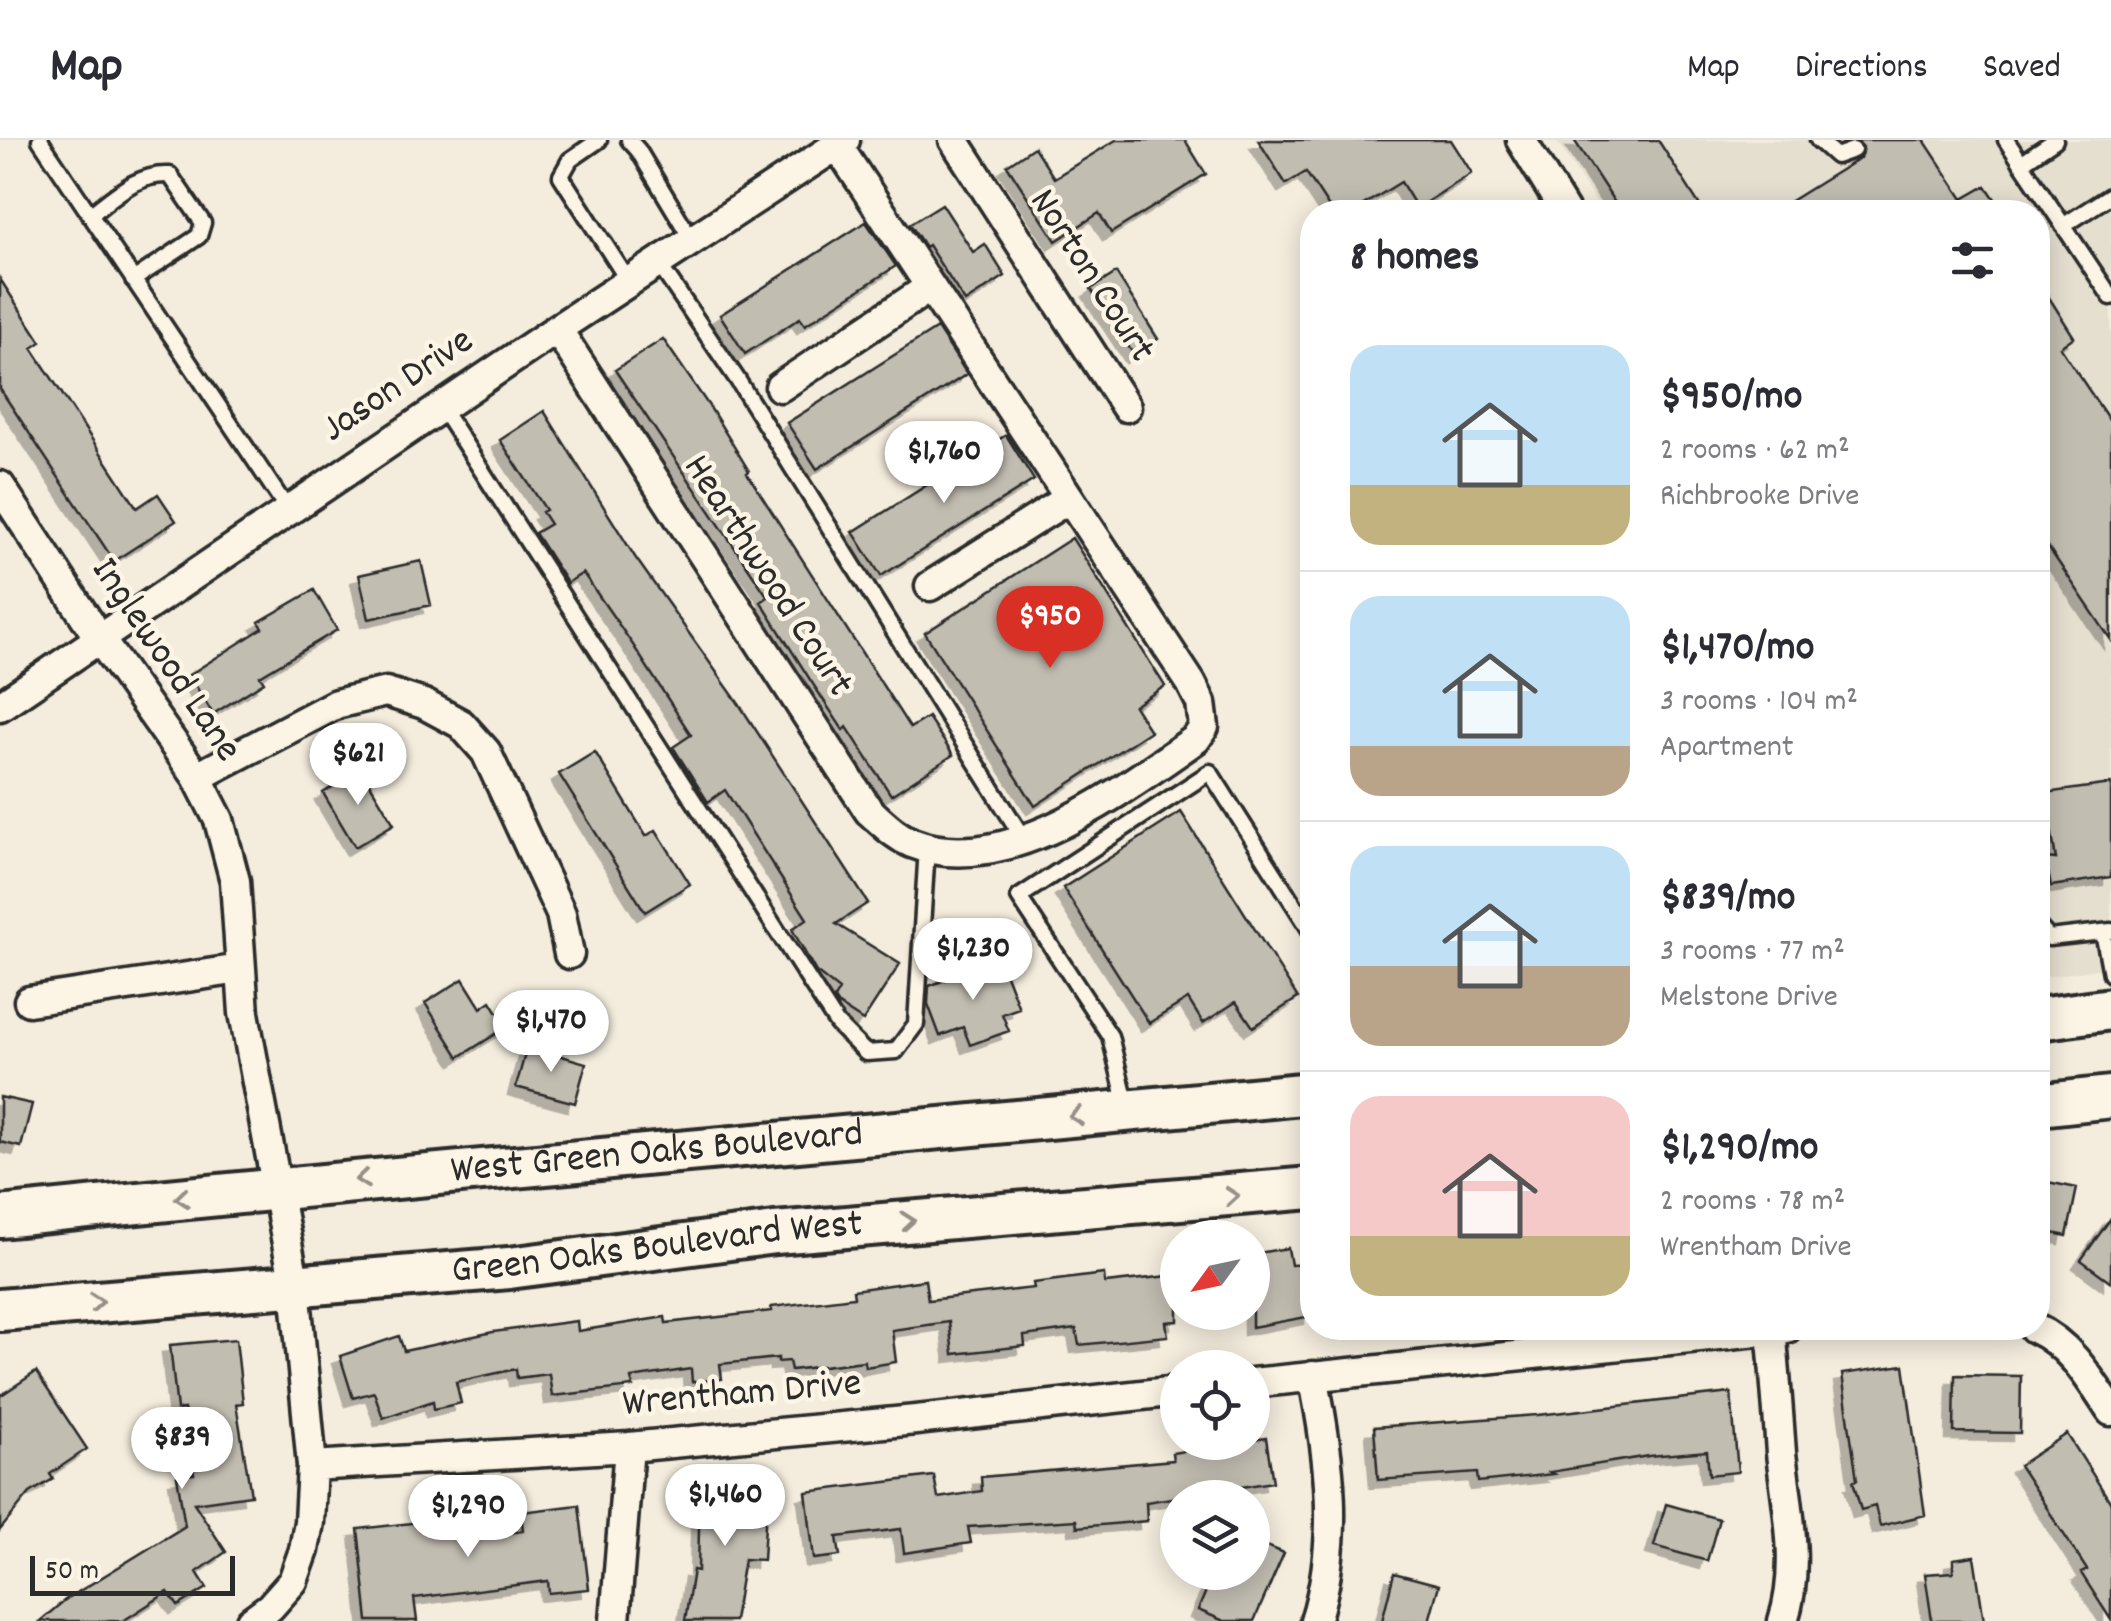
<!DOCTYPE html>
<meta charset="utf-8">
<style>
body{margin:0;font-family:Dekko,sans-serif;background:#f2f2f3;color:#2b2b33;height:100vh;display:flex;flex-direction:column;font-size:38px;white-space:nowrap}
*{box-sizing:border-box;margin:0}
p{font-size:32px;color:#7c7c81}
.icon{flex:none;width:55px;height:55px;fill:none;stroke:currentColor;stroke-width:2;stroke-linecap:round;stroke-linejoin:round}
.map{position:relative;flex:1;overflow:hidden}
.drawer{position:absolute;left:1300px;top:60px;width:750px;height:1140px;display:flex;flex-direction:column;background:#fff;border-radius:40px;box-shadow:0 5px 25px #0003}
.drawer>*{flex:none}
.needle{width:65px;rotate:237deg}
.buttons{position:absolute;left:1160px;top:1080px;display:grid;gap:20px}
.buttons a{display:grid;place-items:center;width:110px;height:110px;border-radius:50%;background:#fff;box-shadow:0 5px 25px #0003;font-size:50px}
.scale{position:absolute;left:30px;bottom:25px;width:205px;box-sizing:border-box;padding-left:10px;border:5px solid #2b2b2b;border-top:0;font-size:28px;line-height:35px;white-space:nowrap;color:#2b2b2b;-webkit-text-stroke:8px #fcf5e5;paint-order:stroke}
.price{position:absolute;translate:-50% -85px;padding:0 22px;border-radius:35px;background:#fff;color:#222;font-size:32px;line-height:65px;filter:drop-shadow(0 2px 5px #0008)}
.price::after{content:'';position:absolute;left:50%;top:60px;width:30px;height:22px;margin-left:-15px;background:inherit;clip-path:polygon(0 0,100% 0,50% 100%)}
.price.on{background:#d93025;color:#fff}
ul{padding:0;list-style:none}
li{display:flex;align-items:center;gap:30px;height:250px;padding:0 50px}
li+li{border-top:2px solid #e1e1e2}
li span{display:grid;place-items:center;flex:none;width:280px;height:200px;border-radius:30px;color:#555}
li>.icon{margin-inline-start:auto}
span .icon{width:120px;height:120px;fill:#fffc;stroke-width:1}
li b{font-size:42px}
h2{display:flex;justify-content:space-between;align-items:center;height:120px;padding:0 50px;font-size:42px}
header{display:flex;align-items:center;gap:60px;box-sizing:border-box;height:140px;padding:0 50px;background:#fff;border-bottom:2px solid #e1e1e2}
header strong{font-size:48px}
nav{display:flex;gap:55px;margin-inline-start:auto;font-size:35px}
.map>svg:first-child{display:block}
</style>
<header>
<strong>Map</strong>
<nav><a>Map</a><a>Directions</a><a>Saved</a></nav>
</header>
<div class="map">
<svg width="2111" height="1481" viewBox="0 0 2111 1481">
<defs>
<filter id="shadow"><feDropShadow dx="-8" dy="8" stdDeviation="0" flood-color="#0004"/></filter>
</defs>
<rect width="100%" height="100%" fill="#f4edde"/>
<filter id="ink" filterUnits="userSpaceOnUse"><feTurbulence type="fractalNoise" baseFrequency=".01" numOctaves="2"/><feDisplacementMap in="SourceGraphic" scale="20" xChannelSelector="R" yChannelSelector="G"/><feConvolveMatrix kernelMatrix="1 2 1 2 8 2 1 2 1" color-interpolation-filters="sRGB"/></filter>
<g filter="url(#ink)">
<path fill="#e5dfd0" d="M1556,0H2111V827L2038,838V72H1602Z"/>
<path fill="#c2bdb1" stroke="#2b2b2b" stroke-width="2.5" filter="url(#shadow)" d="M1116,0H1185L1206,34L1111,93L1099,73L1056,101L1007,25L1034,7L1054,38Z
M1258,0H1451L1472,33L1417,68L1401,42L1352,72H1332L1306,32L1286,44Z
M1574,0H1658L1704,72H1621Z
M1856,0H1924L1963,59L1986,46L2004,72H1773L1860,18L1863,7Z
M942,64L973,112L985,104L1005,136L965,162L928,105L925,107L910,84Z
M866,82L896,126L805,185L800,178L745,214L720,175Z
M1116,133L1158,199L1134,215L1091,149Z
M0,139L41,202L32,208L137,368L158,354L176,381L114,421L0,249Z
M2038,140L2074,197L2060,207L2111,283V500L2038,392Z
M937,188L967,234L817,329L787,283Z
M663,199L711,269L749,331L747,333L910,588L928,577L953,615L891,655L847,587L843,590L809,538L761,462L768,457L615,230Z
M544,271L635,417L739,564L868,763L836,784L900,824L863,881L837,864L834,859L839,850L816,832L792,789L807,779L725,650L708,662L673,607L691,595L633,505L583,433L567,443L535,393L550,384L542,372L546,370L500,300Z
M1006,295L1034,340L881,436L853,392Z
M1072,398L1165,546L1134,566L1150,591L1035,666L925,493Z
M421,421L431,465L369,479L359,435Z
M314,450L337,490L260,536L264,542L213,574L189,535L263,488L259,482Z
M595,612L646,696L656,690L690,744L645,772L559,634Z
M361,629L394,684L355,707L323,653Z
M2111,644V737L2051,746L2045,718L2056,719L2045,653Z
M1181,672L1298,858L1253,887L1236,862L1203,883L1188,859L1149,883L1063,748Z
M1000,819L1019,868L1002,874L1009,891L970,905L963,887L940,896L928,864L929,846Z
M463,839L481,868L491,861L507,887L459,917L425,863Z
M527,906L586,923L575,963L516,947Z
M0,957L32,964L21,1007L0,1002Z
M2038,1040L2077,1048L2067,1096L2038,1090Z
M2111,1078V1142L2081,1120Z
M1288,1108L1291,1125L1312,1124V1176L1252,1187V1114Z
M1104,1134L1105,1143L1178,1135V1181L1166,1182L1168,1196L1079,1205L1076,1189L1024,1196L1025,1206L953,1214L949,1182L892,1190L896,1222L865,1227L864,1221L791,1230L789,1221L778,1222V1218L720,1224L722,1239L692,1242L691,1229L631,1238L633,1247L552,1256L549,1234L517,1238L516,1229L456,1242L461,1263L434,1269L433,1261L383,1278L374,1252L353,1258L340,1216L399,1196L404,1211L493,1192L577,1181L578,1191L665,1177L666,1183L772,1171L771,1167L854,1157L853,1150L925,1140L928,1160L1034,1148L1033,1143Z
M236,1199L243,1263L236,1264L251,1355L194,1363L226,1412L197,1432L207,1448L178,1466L168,1452L123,1481H40L65,1460L185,1386L177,1336L194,1334L184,1269L177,1270L170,1205Z
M1904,1225L1925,1375L1880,1386L1875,1366L1861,1370L1853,1341L1857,1340L1842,1234Z
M36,1232L87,1309L50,1334L53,1339L30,1353L0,1390V1256Z
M1955,1235L2021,1236L2020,1293L1954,1292Z
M1731,1253L1738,1332L1709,1335L1707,1311L1649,1316L1550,1332L1554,1334L1478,1342L1477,1333L1378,1340L1374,1287L1538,1275Z
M2067,1294L2111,1363V1480L2081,1433L2087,1430L2019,1325Z
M1266,1298L1273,1342L1146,1362L1147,1381L1077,1387L1076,1380L968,1387L971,1403L904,1413L901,1389L837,1397L840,1416L814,1419L806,1352L934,1336L938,1358L982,1351L981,1337L1173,1320L1172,1313Z
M700,1345L767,1349L763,1420L744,1419L734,1481H685L693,1430L698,1431Z
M1666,1364L1719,1379L1707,1421L1654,1406Z
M579,1365L589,1449L549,1453L548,1441L414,1458L417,1481H368L358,1389L474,1376L477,1397L523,1391L521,1372Z
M1252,1400L1284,1413L1254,1481H1224L1198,1470L1214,1432H1252Z
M1974,1416L1984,1481H1932L1925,1434L1953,1432V1419Z
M1394,1433L1439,1445L1429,1481H1382Z"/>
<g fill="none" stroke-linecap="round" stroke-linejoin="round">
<defs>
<path id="lane" d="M40,0L288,370
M599,0L570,20L561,36L629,142
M629,0L638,10L692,100
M1818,0L1836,16L1853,10
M2006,0L2111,157
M2021,23L2055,0
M90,75C115,56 137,33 170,35L203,83L199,96L133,140
M2063,86L2111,55
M658,123L737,239L1023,698
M441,267L837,884L866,913L896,911L916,884L927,707
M2038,786L2049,798L2111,791
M2103,792L2111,834
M1127,966L1110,896L1019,757L1210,632L1312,793"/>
<path id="street" d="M954,0L1126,267
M1521,0L1565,72
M557,189L869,671C883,683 895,696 912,703C1006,740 1123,649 1196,599L1204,587L1201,563L1191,543L837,5
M780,247L930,147
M0,346L99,498L197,637L219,680L235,741L244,873L295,1146L312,1326L309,1382L304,1410L293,1441L270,1467L251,1481
M930,446L1068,359
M0,566L557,189L845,0
M197,637L336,564L386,552L424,564L461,584L486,612L561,774L569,814
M29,861L240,829
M2034,1188C2070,1204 2090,1239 2111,1271
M1771,1189C1775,1230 1778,1271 1781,1313C1787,1367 1801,1427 1783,1481
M1313,1236C1330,1318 1340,1400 1315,1481
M1252,1243L1787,1188
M312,1326L629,1307L916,1280L1178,1251
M615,1481L629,1307"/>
<g id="secondary">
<path d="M2038,879L2111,869"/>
<path d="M2038,965L2111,957"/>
<path id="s1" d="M0,1077C437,1031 875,996 1312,953"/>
<path id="s2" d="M0,1170L509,1128L775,1093L1312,1048"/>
</g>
</defs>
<use href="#lane" stroke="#2b2b2b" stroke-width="21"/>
<use href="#street" stroke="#2b2b2b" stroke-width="35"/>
<use href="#secondary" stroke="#2b2b2b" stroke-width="48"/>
<use href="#lane" stroke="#fcf5e5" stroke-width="14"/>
<use href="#street" stroke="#fcf5e5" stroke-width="28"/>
<use href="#secondary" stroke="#fcf5e5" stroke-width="40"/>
</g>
<defs><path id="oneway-chevron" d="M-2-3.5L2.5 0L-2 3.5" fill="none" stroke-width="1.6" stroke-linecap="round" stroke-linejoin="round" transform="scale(2.5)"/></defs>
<g stroke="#949088">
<use href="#oneway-chevron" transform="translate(1076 976) rotate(174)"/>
<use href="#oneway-chevron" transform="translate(362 1039) rotate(174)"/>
<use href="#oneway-chevron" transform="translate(1232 1056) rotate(-5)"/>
<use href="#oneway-chevron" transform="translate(182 1058) rotate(174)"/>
<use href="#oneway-chevron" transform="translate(908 1081) rotate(-5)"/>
<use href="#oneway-chevron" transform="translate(97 1162) rotate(-5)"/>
</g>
</g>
<g text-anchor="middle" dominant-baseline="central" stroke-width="9" stroke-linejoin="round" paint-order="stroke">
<g font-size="40" fill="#2b2b2b" stroke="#fcf5e5">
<text transform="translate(1090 137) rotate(57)">Norton Court</text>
<text transform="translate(399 247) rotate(-34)">Jason Drive</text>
<text transform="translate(766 437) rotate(57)">Hearthwood Court</text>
<text transform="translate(164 521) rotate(56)">Inglewood Lane</text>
<text stroke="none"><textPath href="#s1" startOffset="660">West Green Oaks Boulevard</textPath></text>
<text stroke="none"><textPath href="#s2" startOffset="660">Green Oaks Boulevard West</textPath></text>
<text transform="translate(742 1256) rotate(-5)">Wrentham Drive</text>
</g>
</g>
</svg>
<div class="buttons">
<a><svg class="needle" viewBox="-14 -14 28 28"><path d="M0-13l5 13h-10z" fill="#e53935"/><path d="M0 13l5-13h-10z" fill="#7c7c81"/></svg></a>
<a><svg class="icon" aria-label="locate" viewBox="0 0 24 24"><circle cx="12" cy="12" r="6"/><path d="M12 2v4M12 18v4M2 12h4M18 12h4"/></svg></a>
<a><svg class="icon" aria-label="layers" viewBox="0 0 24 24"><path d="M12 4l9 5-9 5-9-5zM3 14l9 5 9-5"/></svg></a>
</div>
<div class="scale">50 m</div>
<b class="price" style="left:944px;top:366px">$1,760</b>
<b class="price on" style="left:1050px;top:531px">$950</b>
<b class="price" style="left:358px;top:668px">$621</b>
<b class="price" style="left:973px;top:863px">$1,230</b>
<b class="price" style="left:551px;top:935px">$1,470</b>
<b class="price" style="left:182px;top:1352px">$839</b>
<b class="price" style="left:725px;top:1409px">$1,460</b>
<b class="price" style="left:468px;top:1420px">$1,290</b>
<section class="drawer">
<h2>8 homes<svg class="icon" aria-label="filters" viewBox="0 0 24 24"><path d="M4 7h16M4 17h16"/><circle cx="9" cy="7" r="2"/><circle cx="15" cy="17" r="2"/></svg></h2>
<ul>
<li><span style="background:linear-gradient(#bfe0f5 70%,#c2b280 0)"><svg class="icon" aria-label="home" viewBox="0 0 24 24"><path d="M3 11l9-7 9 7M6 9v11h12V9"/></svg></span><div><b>$950/mo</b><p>2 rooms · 62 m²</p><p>Richbrooke Drive</p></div></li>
<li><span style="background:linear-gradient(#bfe0f5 75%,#b9a48a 0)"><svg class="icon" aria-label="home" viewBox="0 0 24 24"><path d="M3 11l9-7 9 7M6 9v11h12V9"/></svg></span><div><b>$1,470/mo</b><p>3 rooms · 104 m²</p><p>Apartment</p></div></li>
<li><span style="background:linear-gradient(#bfe0f5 60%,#b9a48a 0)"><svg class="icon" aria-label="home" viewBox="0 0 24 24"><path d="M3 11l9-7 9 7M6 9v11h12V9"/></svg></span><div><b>$839/mo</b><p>3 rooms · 77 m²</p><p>Melstone Drive</p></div></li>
<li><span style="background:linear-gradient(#f6c9c9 70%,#c2b280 0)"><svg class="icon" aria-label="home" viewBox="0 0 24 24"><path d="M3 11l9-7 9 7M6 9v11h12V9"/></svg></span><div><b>$1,290/mo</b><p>2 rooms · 78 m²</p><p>Wrentham Drive</p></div></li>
</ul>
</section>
</div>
